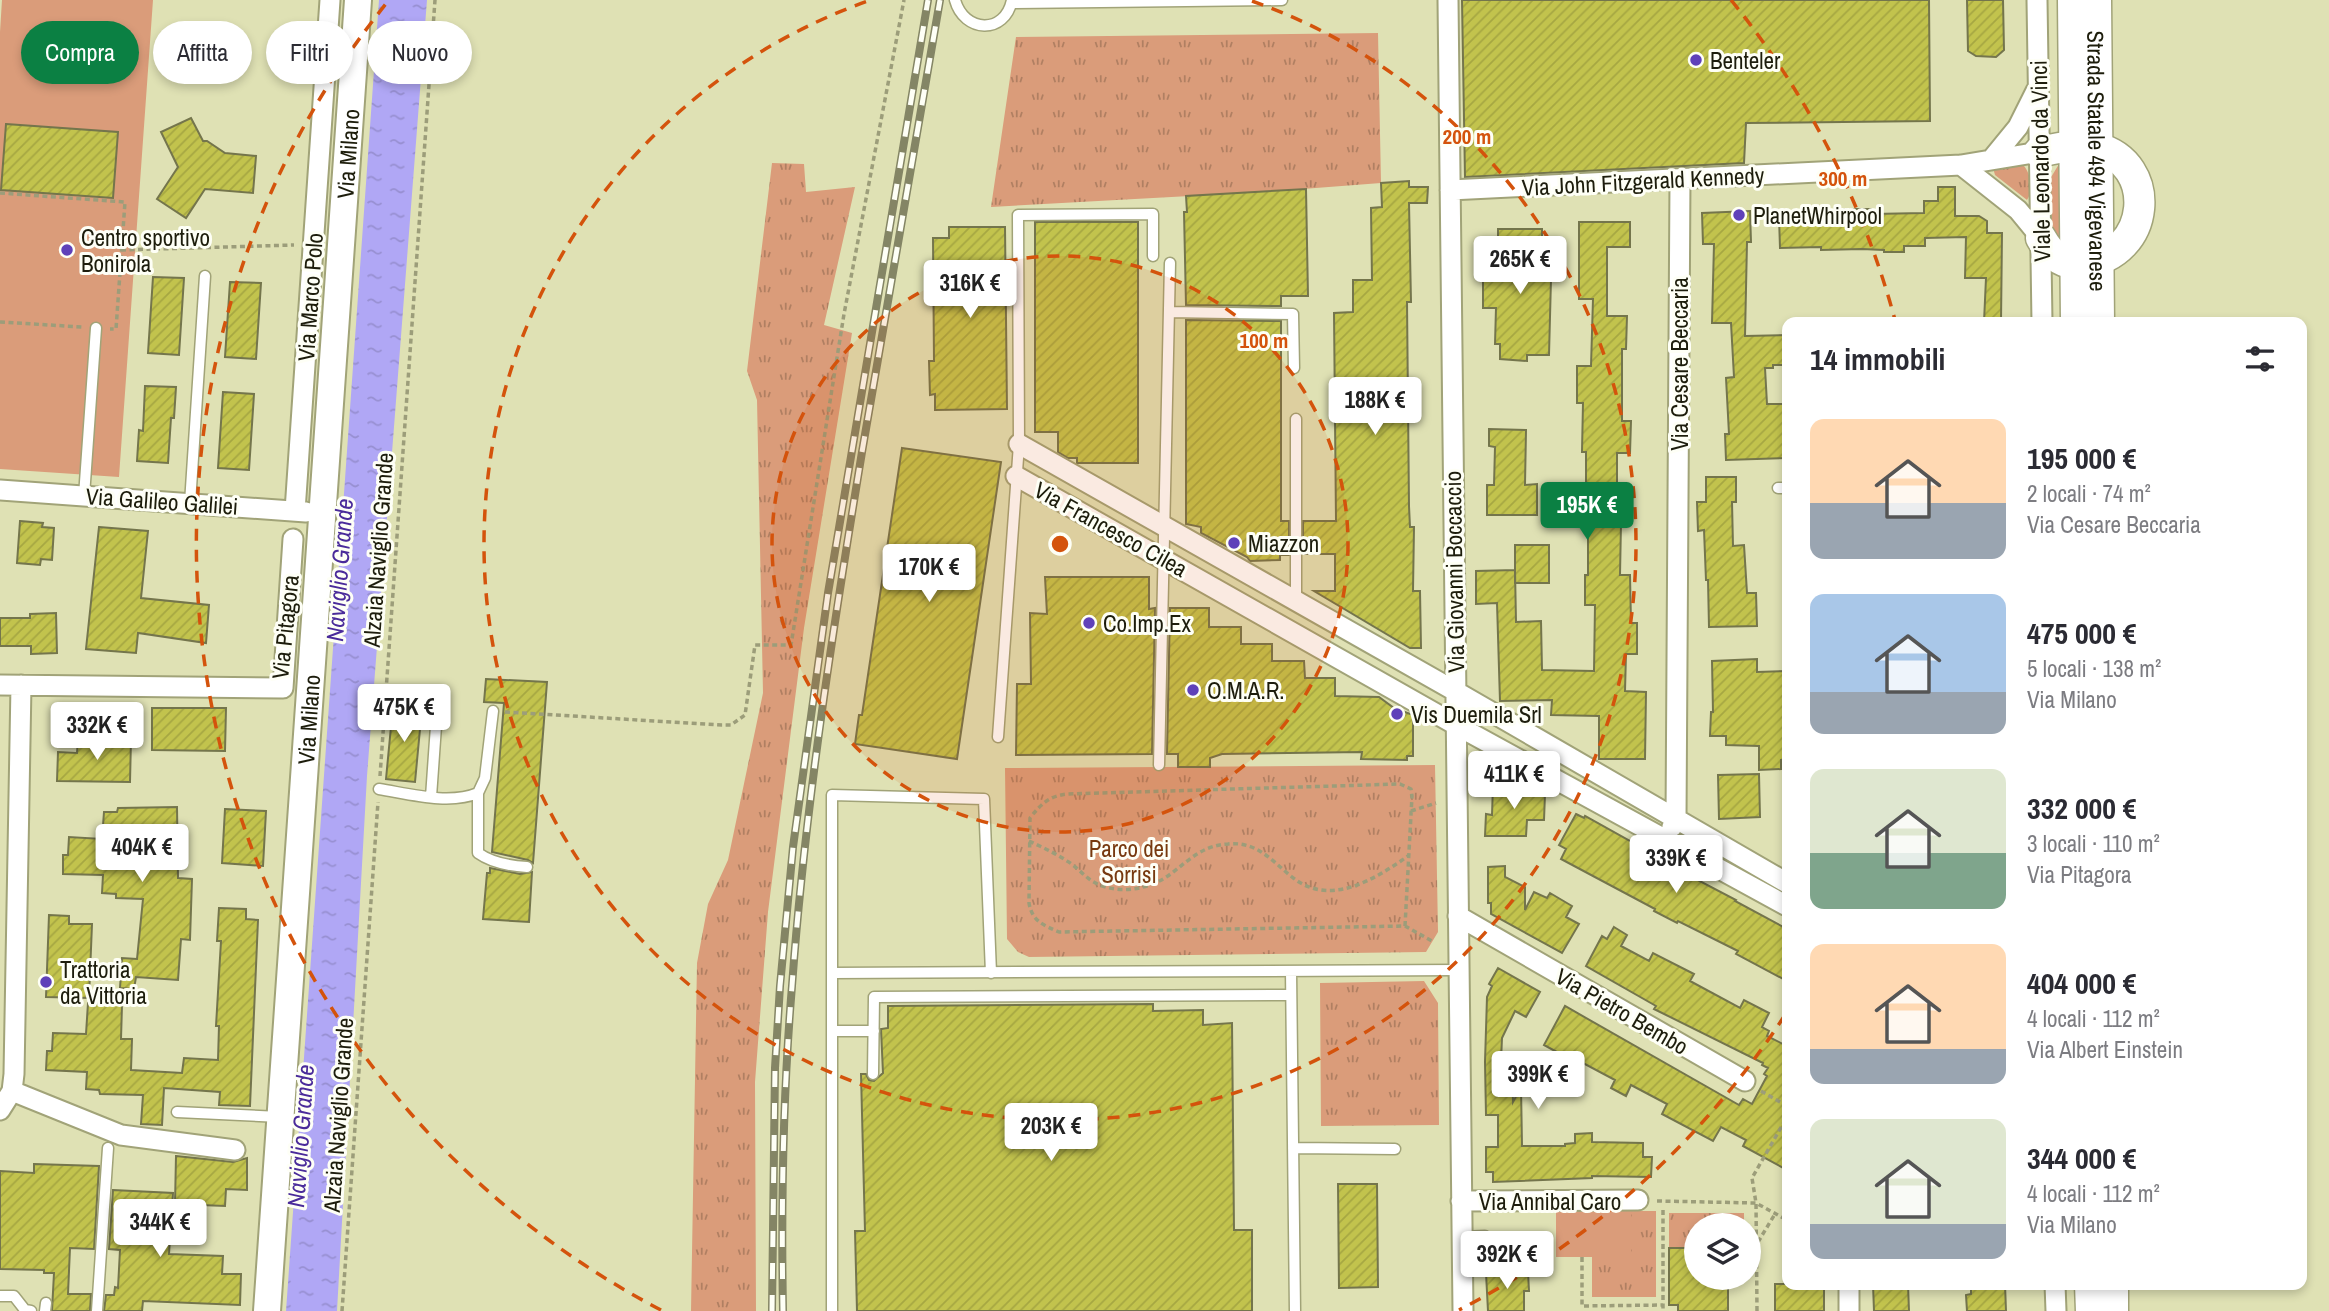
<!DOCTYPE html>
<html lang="it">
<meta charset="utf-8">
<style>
body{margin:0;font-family:"Archivo Narrow",sans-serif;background:#f7f7f7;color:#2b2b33;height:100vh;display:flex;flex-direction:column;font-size:26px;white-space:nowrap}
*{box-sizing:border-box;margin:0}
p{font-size:23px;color:#7c7c81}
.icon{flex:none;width:38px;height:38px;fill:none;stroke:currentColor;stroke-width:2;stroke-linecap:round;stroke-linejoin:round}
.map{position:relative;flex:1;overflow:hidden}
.details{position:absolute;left:1782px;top:317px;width:525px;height:973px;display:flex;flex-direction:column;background:#fff;border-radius:14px;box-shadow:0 4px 10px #0003}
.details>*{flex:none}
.banner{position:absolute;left:21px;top:21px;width:665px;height:63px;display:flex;gap:14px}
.controls{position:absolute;left:1684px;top:1213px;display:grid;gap:14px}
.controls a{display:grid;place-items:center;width:77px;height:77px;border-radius:50%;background:#fff;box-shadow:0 4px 10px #0003;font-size:35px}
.price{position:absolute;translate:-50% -60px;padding:0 16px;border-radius:7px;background:#fff;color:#222;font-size:23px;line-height:46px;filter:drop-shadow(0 2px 4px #0008)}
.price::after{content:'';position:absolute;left:50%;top:42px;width:21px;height:16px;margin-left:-10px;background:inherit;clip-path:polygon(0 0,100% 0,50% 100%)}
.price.active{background:#0b8043;color:#fff}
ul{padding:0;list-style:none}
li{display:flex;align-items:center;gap:21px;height:175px;padding:0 28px}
li span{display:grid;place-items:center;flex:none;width:196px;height:140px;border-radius:14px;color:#555}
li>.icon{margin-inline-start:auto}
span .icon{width:84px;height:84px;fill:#fffc;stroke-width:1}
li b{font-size:30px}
h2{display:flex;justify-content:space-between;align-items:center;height:84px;padding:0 28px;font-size:30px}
.tag{padding:0 24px;border-radius:32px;background:#fff;box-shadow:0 4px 10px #0003;font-size:24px;line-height:63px}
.tag.active{background:#0b8043;color:#fff}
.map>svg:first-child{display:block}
</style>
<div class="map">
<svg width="2329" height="1311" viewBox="0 0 2329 1311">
<defs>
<pattern id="grass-tufts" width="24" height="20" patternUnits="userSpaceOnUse" patternTransform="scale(1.75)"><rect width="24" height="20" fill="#da9c7a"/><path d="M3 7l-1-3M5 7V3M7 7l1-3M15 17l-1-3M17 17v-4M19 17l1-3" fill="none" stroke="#b07f62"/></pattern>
<pattern id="water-ripples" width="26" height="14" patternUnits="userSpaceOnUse" patternTransform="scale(1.75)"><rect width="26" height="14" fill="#b0a7f5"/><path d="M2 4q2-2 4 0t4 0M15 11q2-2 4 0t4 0" fill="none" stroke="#978fd1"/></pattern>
<pattern id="building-hatch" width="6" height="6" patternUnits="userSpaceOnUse" patternTransform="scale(1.75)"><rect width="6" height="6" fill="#c2c34d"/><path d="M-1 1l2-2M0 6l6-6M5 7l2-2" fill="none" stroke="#a6a742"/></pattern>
</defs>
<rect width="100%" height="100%" fill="#dfe1b4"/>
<path fill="url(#grass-tufts)" d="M1378,33L1381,183L1263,192L991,207L1016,37Z
M2062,159L2063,245L2052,238L2050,179Z
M772,163L804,164L806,192L855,187L824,325L852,333L804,628L768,912L755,1082L756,1311H691L697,963L708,904L728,860L763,693L757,400L747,371Z
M2021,163C2031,171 2034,190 2027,200L1995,175L1993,168Z
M1435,765L1438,932L1426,952L1029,957L1018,952L1007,939L1005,768Z
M1424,981L1438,1003L1439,1125L1321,1126L1320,983Z
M1631,1211H1656V1297H1592V1257L1631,1256Z
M1669,1213H1744V1225H1696V1248H1669Z"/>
<path fill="#da9c7a" d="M2,0H153L119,477L0,469V32Z
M1556,1211H1631V1257H1556Z"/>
<path fill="url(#water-ripples)" d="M379,0H427L367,776L337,1311H286Z"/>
<path fill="url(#building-hatch)" stroke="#74754c" stroke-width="2" d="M1462,0H1929L1930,121L1746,123L1744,163L1465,177Z
M1967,0H2003L2004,50L1996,57L1976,56L1968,51Z
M191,118L203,141H207L225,153L256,156L253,193L205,189L186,218L157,199L178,167L161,132Z
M6,124L118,132L113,198L1,190Z
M1409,181V187H1428L1427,203H1409L1411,302H1407L1409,506L1410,527H1414L1413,591H1420L1421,648H1410L1314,591H1335V554H1303V521H1336L1334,313L1353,312V280H1372L1371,208L1382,207L1381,183Z
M1938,187H1955V216H1979L1987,221V233H2002L2001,322H1984L1986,278H1965L1966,237L1925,238V246H1904V252H1884V250L1862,249L1821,250V247L1780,248L1779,217L1842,215V209H1872V214L1924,213V201H1938Z
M1306,189L1308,296H1281V306L1186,305L1184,212H1187L1186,196Z
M1750,211L1751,242H1747L1745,336L1787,335V365H1773V368H1765L1767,404H1787V458L1726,460L1725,434H1729L1726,378L1734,377L1731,323H1712L1714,244H1703L1702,213Z
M1035,222H1138V463H1077V458H1068L1058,452V432H1035Z
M1579,222H1630V247H1607V316H1627L1626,349H1622V421H1631L1630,453H1617V522L1621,523L1620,575H1630L1631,623H1637V654H1626L1625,691L1646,692L1645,759H1599V716L1551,715L1552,700L1500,701L1497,603L1476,604V571L1515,570L1516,622L1541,621L1542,670L1594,671L1595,605H1585V575H1588V504H1586V452H1582L1583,403H1577V366H1591L1593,299H1579Z
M949,227H1005L1007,409L935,410V394L930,395L929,361H934L933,238H949Z
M1498,229H1542V279H1551L1549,355H1527V361L1500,359V344H1495L1496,308H1483V279H1498Z
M153,277L184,278L179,355L148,353Z
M230,282L261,283L256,359L225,357Z
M1186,320L1281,321V521H1289V555H1280V560L1250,561L1247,557L1201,533V527L1186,524Z
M145,386L176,387L174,418H171L168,463L137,461L139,430L143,431Z
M223,392L254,394L249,470L218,468Z
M1489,429L1526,430L1525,485L1537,484V515H1487V485H1494L1495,447L1489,446Z
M902,448L1001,462L957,759L855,744L859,715H862Z
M1706,477H1736V502H1732L1733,546L1744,545L1747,593H1756L1757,626L1709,627L1708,580H1706L1704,530L1698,531L1697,502H1706Z
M20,521L43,523L42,527L54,528L52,560L41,559L40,565L17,563Z
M99,527L148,531L141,598L209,605L206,643L138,633L136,653L86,649Z
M1515,545H1549V583H1515Z
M1045,577H1149V609L1155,608L1152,754L1016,755L1017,684H1031L1030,613L1047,614Z
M1170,608H1209V627H1241V644H1272V661H1304L1305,678H1335V696L1379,697L1394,708L1413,715V756H1407V760L1361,759L1362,752L1222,754L1210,758V767H1178V754H1167Z
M56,613L57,653L31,654V646H0V618H30V614Z
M1757,659V672L1787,671V760H1781V769L1759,770V746L1726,745V736H1710L1711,712H1713L1712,661Z
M486,679L547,682L533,863L528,860L492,852L504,703L484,702Z
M393,706L422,708L415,782L386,779Z
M152,708H226L225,751L152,750Z
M78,739H131L130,782L57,781L58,752L77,753Z
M1759,774L1760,817L1719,819L1718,775Z
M1493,785L1530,786V793L1545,794L1544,820H1527L1526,836H1485L1486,814L1492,815Z
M177,807L178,878L192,879L190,940L181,939L178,980L136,977L134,989L120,988L122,958L137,959L143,899L116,898V894L102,893L103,875L63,874V855H68L69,837L102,839L104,812H117L118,808Z
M225,809L266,811L263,866L222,863Z
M1576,814L1584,818L1585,816L1637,845L1632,855L1671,875L1675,868L1736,900L1735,901L1787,929V981L1736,954L1738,951L1678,921L1677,923L1654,911L1655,909L1561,859L1566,849L1559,845Z
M1505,866V877L1525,887V910L1534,892L1547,898L1550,893L1572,906L1566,917L1579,924L1562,953L1491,914V903H1488V867Z
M490,868L520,874L532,872L529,922L483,919L487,873H490Z
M219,908L246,909V919L258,920L250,1106L219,1105L220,1092L164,1088L162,1125L141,1124L143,1095L100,1094L99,1090L86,1089L87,1072L46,1070L47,1051H52L53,1033L86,1034L88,1003L122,1005L121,1039H132L131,1070L182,1073L184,1058L218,1060L219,1026H216L221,941H217Z
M49,915L69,916V924H92L89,998L46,997Z
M1614,927L1627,935L1621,946L1649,961L1653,953L1694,974L1690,981L1740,1008L1744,1000L1769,1013L1762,1027L1769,1031L1767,1036L1787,1046V1170L1743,1146L1746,1140L1721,1127L1713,1141L1662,1114L1667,1104L1631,1085L1626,1096L1611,1088L1615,1080L1568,1055L1566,1057L1544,1045L1565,1006L1739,1105L1743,1099L1752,1104L1767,1076L1764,1074L1768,1068L1762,1065L1763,1063L1654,1009L1656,1006L1586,966L1602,936L1607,939Z
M1498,968L1540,992L1526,1017L1515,1011L1502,1038L1501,1061H1512L1513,1102L1521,1087L1522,1146H1565V1144L1575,1143V1134L1592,1133V1142L1643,1143V1157H1652L1651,1177L1592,1176V1178L1493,1182V1172H1486V1147H1498V1115H1486L1485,1062L1487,997L1492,986L1489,984Z
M1153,1004V1011L1203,1010V1025L1232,1023L1234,1230H1252V1311H857L855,1231H865L861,1074H866L869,1080L874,1081L883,1073L881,1029L888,1028V1006Z
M176,1156L233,1162L247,1158V1190L226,1189L225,1206L175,1204Z
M34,1164L99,1166L94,1249L70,1248L68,1294H91L90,1311H52L54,1273H44V1270L0,1269V1171L34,1173Z
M1338,1184H1377L1378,1287L1339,1288Z
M113,1190L173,1193L169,1254L223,1256L222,1274H241L240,1305L143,1301L142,1311H104L106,1295H114L115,1287L118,1288L120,1250L109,1249Z
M1669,1248H1696V1278H1728V1311H1678V1305H1669Z
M1528,1272L1529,1291H1524V1311H1488L1486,1273Z
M1775,1284H1824V1311H1775Z
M1873,1284H1908L1909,1311H1874Z
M1971,1284H2005L2006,1311H1967L1966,1295L1971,1294Z"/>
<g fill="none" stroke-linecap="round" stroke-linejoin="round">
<defs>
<path id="lane" d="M955,0C964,33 1005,35 1012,0
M1012,3L1282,0
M1169,312L1293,314L1294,368
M1296,419V602
M1778,488H1787
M84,496L96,328
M190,503L205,276
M998,737L1019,444L1018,215L1153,214V256
M1159,765L1170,263
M379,789C410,794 449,805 478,793L485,778L493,711
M478,793V853C492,863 510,866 527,867
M431,797L436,726
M1291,971L1295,1311
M991,973L984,799L832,795V973L1458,970
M832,1031H874
M873,1074L874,997L1291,995
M177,1112L280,1117
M1293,1148L1395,1149
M1462,1237L1485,1236
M0,1296H14L25,1310L31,1311
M45,1311L46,1303
M97,1311L108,1148
M832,1311V973"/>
<path id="street" d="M1448,0L1463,1311
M2037,0L2042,322
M1991,160L2018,127L2036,91
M1961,165L2018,210L2041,238
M1450,190L1961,165L2039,152
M1019,444L1455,691L1787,883
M1016,476L1456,725L1787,906
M0,490L306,512
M295,511L330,0
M0,685L283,688L293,539
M1672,827L1676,819L1680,180
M1458,916L1745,1081
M12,1091L121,1135L235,1150
M0,1110L12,1091L14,1074L21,685
M1461,1201L1638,1200
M1849,1284V1311
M2055,1284L2056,1311"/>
<g id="secondary">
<path id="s1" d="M267,1311L358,0"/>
</g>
<g id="primary">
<path d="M2073,0L2076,322"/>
<path id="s2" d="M2096,0L2099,322"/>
<path d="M2039,152C2058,148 2078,143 2097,148C2158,163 2153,255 2083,263C2062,266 2050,254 2041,238"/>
<path d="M2090,1284L2091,1311"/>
<path d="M2113,1284V1311"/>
</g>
</defs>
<use href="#lane" stroke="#a1a378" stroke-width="13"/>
<use href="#street" stroke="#a1a378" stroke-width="23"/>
<use href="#secondary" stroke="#a1a378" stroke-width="30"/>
<use href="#primary" stroke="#a1a378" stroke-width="33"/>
<path stroke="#9c9d7a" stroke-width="3.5" stroke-dasharray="5 3.5" stroke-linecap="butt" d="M0,193L125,202L116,329H110
M121,250L294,245
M0,322L82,327
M505,712L722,725H731L745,715L755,645H791L844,314L904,0
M380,776L435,0
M1411,811L1436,803
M1029,841C1042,847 1055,853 1067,861C1076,866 1083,875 1092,881C1117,896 1150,890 1172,873C1190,859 1204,845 1228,844C1257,841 1272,861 1292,877C1330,908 1375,879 1408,856
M1405,926L1412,796L1411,789L1400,784L1067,794C1049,796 1041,804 1030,818L1029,903C1032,921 1043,925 1059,932L1405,926L1432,941
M1761,1091L1787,1106
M1657,1201L1756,1203L1787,1220
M1663,1210V1311
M1758,1242L1775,1214
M1582,1257V1306L1663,1305
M342,1311L378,802
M1757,1311L1756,1203L1752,1178L1787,1117"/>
<use href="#lane" stroke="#fff" stroke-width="10"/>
<use href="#street" stroke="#fff" stroke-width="19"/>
<use href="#secondary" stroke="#fff" stroke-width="26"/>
<use href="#primary" stroke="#fff" stroke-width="30"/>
<defs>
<path id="rail" d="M772,1311L775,1068L780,986L793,847L828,593L928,0
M783,1311C781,1203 783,1094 792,986C805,807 833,629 862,452C888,301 914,151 940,0"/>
</defs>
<use href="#rail" stroke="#848565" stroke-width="8"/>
<use href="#rail" stroke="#fefff6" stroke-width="5" stroke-dasharray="16" stroke-linecap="butt"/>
</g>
<circle cx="1060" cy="544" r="288" fill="#d4530c" fill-opacity=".12"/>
<g fill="none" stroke="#d4530c" stroke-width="3.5" stroke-dasharray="12 9">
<circle cx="1060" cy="544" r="288"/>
<path d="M1252 1A576 576 0 1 1 868 1"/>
<path d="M1785 1015A864 864 0 0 1 1459 1310M661 1310A864 864 0 0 1 389 0M1731 0A864 864 0 0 1 1895 320"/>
</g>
<g fill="#5f41b9" stroke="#fefff6" stroke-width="2.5">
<circle cx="1696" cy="60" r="7"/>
<circle cx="1739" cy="215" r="7"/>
<circle cx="67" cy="250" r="7"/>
<circle cx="1234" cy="543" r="7"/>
<circle cx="1089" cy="623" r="7"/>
<circle cx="1193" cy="690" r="7"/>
<circle cx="1397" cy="714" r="7"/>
<circle cx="46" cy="982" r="7"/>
</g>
<g text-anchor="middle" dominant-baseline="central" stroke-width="6" stroke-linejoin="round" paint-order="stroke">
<g font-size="23" fill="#1d1d0c" stroke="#fefff6" text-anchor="start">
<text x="1710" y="60">Benteler</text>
<text x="1753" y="215">PlanetWhirpool</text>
<text x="81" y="237">Centro sportivo<tspan x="81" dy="26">Bonirola</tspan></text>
<text x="1248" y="543">Miazzon</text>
<text x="1103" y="623">Co.Imp.Ex</text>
<text x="1207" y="690">O.M.A.R.</text>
<text x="1411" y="714">Vis Duemila Srl</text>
<text x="60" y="969">Trattoria<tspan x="60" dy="26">da Vittoria</tspan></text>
</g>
<g font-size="23" fill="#1d1d0c" stroke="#fefff6">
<text stroke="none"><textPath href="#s1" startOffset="1160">Via Milano</textPath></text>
<text transform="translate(2040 161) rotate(-91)">Viale Leonardo da Vinci</text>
<text stroke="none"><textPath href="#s2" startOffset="161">Strada Statale 494 Vigevanese</textPath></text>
<text transform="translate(1643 181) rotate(-3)">Via John Fitzgerald Kennedy</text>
<text transform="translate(310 297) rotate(-86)">Via Marco Polo</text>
<text transform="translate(1679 364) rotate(-90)">Via Cesare Beccaria</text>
<text transform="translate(162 501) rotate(4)">Via Galileo Galilei</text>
<text transform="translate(1111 529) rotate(29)">Via Francesco Cilea</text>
<text transform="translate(378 550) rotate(-86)">Alzaia Naviglio Grande</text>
<text transform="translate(1454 572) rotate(-91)">Via Giovanni Boccaccio</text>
<text transform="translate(285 627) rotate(-84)">Via Pitagora</text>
<text stroke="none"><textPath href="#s1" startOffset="593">Via Milano</textPath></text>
<text transform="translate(1622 1011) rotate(30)">Via Pietro Bembo</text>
<text transform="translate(338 1115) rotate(-86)">Alzaia Naviglio Grande</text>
<text x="1550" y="1201">Via Annibal Caro</text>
</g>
<g font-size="23" fill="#77390f" stroke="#fefff6">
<text x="1129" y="848">Parco dei<tspan x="1129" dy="26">Sorrisi</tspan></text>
</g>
<g font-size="24" font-style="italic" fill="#4a2b9a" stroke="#fefff6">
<text transform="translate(339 570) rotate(-86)">Naviglio Grande</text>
<text transform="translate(300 1136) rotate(-86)">Naviglio Grande</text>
</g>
</g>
<circle cx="1060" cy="544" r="10" fill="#d4530c" stroke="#fefff6" stroke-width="3.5"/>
<g font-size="21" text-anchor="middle" font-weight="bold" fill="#d4530c" stroke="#fefff6" stroke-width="6" stroke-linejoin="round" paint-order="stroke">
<text x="1467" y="144">200 m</text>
<text x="1843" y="186">300 m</text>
<text x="1264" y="348">100 m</text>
</g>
</svg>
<div class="controls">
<a><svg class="icon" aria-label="layers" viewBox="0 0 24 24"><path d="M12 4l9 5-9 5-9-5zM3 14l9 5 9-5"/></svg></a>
</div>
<b class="price" style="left:1520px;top:296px">265K €</b>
<b class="price" style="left:970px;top:320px">316K €</b>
<b class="price" style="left:1375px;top:437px">188K €</b>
<b class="price active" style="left:1587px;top:542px">195K €</b>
<b class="price" style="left:929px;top:604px">170K €</b>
<b class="price" style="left:404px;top:744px">475K €</b>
<b class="price" style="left:97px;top:762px">332K €</b>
<b class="price" style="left:1514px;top:811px">411K €</b>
<b class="price" style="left:142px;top:884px">404K €</b>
<b class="price" style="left:1676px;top:895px">339K €</b>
<b class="price" style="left:1538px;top:1111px">399K €</b>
<b class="price" style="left:1051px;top:1163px">203K €</b>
<b class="price" style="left:160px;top:1259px">344K €</b>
<b class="price" style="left:1507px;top:1291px">392K €</b>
<div class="banner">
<a class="tag active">Compra</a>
<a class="tag">Affitta</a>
<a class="tag">Filtri</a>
<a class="tag">Nuovo</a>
</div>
<section class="details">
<h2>14 immobili<svg class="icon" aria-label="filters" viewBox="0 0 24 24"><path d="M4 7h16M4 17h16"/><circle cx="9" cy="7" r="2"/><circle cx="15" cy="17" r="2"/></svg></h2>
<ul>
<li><span style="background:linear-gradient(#ffd9b3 60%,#9aa5b1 0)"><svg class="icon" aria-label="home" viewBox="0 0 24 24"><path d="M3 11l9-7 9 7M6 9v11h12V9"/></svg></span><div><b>195 000 €</b><p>2 locali · 74 m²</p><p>Via Cesare Beccaria</p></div></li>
<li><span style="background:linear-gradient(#a9c7e8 70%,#9aa5b1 0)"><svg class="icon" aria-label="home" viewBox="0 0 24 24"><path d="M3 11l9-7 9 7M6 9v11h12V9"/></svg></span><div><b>475 000 €</b><p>5 locali · 138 m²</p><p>Via Milano</p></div></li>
<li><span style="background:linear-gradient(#dfe7d0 60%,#7fa58c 0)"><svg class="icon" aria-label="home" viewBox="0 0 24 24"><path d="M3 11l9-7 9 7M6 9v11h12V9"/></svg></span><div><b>332 000 €</b><p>3 locali · 110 m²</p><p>Via Pitagora</p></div></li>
<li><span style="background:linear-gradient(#ffd9b3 75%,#9aa5b1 0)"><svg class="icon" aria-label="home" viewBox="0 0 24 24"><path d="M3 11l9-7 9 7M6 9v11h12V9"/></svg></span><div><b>404 000 €</b><p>4 locali · 112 m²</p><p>Via Albert Einstein</p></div></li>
<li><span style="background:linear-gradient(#dfe7d0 75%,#9aa5b1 0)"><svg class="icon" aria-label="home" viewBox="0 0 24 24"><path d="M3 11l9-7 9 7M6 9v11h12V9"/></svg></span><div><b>344 000 €</b><p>4 locali · 112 m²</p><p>Via Milano</p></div></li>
</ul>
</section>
</div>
